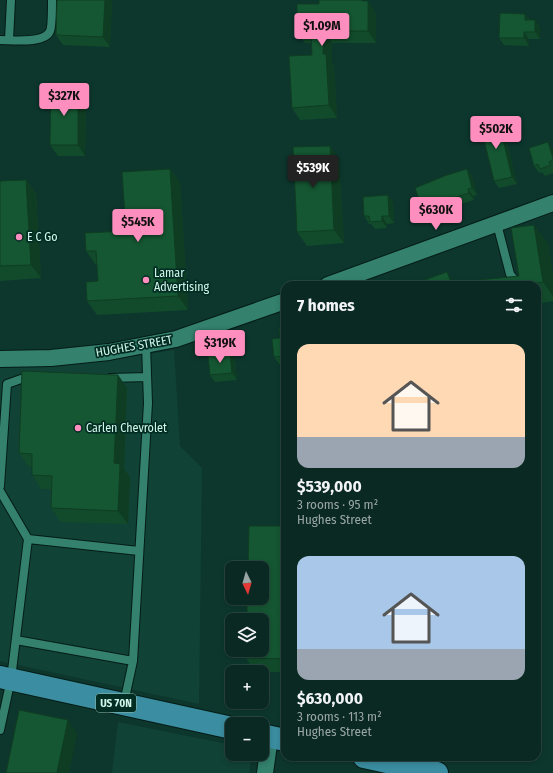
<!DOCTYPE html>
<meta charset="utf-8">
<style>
body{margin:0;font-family:"Fira Sans Condensed",sans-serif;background:#13312a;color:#f1f3f6;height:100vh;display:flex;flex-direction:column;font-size:15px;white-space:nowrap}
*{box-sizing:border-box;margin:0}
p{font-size:13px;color:#99a6a5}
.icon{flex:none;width:22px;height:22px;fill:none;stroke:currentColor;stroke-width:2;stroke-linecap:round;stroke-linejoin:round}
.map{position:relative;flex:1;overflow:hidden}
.sheet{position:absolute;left:281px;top:281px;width:260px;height:480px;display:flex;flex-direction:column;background:#0a2922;border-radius:12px;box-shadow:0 2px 6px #0003,0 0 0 1px #2a4540}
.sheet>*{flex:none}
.needle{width:26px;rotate:175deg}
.tools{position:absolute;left:225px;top:561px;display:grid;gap:8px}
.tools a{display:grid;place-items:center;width:44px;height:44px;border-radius:8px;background:#0a2922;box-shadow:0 2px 6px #0003,0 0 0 1px #2a4540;font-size:20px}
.price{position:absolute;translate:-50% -34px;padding:0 9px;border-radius:4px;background:#fe8ebe;color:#111;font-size:13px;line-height:26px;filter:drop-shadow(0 1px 2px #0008)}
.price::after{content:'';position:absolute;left:50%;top:24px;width:12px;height:9px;margin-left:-6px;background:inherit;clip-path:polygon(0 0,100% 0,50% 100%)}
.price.active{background:#222;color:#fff}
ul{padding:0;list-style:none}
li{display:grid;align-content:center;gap:8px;height:212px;padding:0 16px}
li span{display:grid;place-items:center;height:124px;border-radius:12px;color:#555}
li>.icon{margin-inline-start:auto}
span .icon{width:72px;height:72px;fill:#fffc;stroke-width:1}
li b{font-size:17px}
h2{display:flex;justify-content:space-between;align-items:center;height:48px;padding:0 16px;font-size:17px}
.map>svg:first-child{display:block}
</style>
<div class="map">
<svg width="553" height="773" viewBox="0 0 553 773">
<rect width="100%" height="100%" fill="#0d372d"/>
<path fill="#114236" d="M174,350L180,446L202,468L199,704L0,661V367L97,362Z
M118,722L232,745V754H252L249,773H112Z"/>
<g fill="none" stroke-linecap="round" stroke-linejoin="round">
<defs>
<path id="service" d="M0,40C12,40 45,44 50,31C52,27 52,6 52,0
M9,40L11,0
M497,224L510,274L519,285
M110,378L147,377
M0,486L7,384L21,379H32
M0,491L28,539L11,679L0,730
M28,539L139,551
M16,640L133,661
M124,703L133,661L148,403L146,345"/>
<path id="minor" d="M328,285L553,203
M0,359L51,358L109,352L176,339L285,301
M265,773L270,737"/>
<path id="primary" d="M0,677L232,728
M262,735L285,740
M364,757L437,773"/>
</defs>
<use href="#service" stroke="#041c16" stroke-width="10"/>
<use href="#minor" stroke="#041c16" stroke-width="18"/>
<use href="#primary" stroke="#041c16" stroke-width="24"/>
<use href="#service" stroke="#34816e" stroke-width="8"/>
<use href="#minor" stroke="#34816e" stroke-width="16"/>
<use href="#primary" stroke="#3b8ea1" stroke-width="22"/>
</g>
<path fill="#124b2b" d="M112,0L110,47L63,45L56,35Z
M362,0V1H368L376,14V43H332V63L334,66L337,118L300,120L292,108L312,55V43H305L297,31L319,4Z
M525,14L530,20H535L540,28V39H529V46L504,45L499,38Z
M86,99L85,156H58L50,145Z
M498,119L503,127L517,184L499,188L494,181Z
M553,149V173L545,176L542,172L539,173L534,166Z
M339,159L344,243L307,246L297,232Z
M170,169L180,182L188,310L97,315L87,301L98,281L97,265H96L86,251L126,231Z
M467,169L472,176L477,195L473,196L474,200L432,213L430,210L426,211L421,204Z
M26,180L36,193L41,278L0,281V181Z
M393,202L394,223L387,224V228L375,229L371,224H369L364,216Z
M548,243L553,278V301L537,304V285H479L519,276Z
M285,328V363L279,364L274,357L280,338Z
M235,361L237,380L215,382L210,375Z
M118,375L127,388L124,469L130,477L128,524L61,522L51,508L52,489H41L32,475V467H29L19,453Z
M285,526V672H255L246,658Z"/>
<path fill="#0f3d23" d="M105,0H112L110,47L103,37Z
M362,0L368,9V1L376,14V43L368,31Z
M525,14L530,21L525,20Z
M535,20L540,28V39L535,32Z
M324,31L332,43V63L334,66L337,118L329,105L323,54Z
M524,32L529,39V46L524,38Z
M78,88L86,99L85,156L78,145Z
M498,119L503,127L517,184L512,177Z
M548,142L553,149V158Z
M330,146L339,159L344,243L334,230Z
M170,169L180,182L188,310L178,296Z
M467,169L472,176L477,195L472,188Z
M26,180L36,193L41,278L31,265Z
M468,189L473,196L474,200L469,193Z
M388,195L393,202L394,223L389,216Z
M382,216L387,224V228L382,221Z
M534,225L548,243L553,278V296L543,282Z
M447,272L452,280L454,285H452Z
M230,354L235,361L237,380L232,373Z
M118,375L127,388L124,469L130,477L128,524L118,511L114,463Z
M68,720L77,734L69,773H58L57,772Z"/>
<path fill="#155732" stroke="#0f3d23" d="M57,0H105L103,37L56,35Z
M319,0H362V1H368V31H324L323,54H326L329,105L292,108L289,56L312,55L311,30L297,31V4H319Z
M500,13L525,14V20H535V32H524V38H499Z
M51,88H78V145H50Z
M498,119L512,177L494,181L480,123Z
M548,142L553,158V160L549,162L551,165L540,169L538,164L534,166L529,148Z
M330,146L334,230L297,232L293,147Z
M170,169L178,296L87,301L86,282L98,281L96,251H86L85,233L126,231L122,172Z
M467,169L472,188L468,189L469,193L427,206L425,202L421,204L415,188L447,175Z
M26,180L31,265L0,266V181Z
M388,195L389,216H382V221L370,222L369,216H364L363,197Z
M534,225L543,282L525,285H479L478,280L519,276L511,228Z
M447,272L452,285H423L422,281Z
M279,328H285V356L274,357L272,339L280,338Z
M230,354L232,373L210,375L208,356Z
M22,371L118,375L114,463L120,464L118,511L51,508L52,476L32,475V454L19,453Z
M249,526H285V659L246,658V650H262V620H247V598H262V568H248Z
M19,710L68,720L57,772L64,773H6Z"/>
<g fill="#fe8ebe" stroke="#012d23" stroke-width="1.5">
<circle cx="19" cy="237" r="4"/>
<circle cx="146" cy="280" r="4"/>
<circle cx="78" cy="428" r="4"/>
</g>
<g text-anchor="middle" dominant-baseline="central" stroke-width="3.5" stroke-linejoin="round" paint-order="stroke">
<rect fill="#012d23" stroke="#94baaf" stroke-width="1" x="96" y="694" width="40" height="18" rx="3"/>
<g font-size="11" font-weight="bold" fill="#d3f7eb">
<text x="116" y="703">US 70N</text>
</g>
<g font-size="12" fill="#d3f7eb" stroke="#012d23" text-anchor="start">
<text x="27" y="237">E C Go</text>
<text x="154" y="273">Lamar<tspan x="154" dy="14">Advertising</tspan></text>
<text x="86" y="428">Carlen Chevrolet</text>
</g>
<g font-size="12" fill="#d3f7eb" stroke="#012d23">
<text transform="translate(134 346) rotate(-10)">HUGHES STREET</text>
</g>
</g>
</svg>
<div class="tools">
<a><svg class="needle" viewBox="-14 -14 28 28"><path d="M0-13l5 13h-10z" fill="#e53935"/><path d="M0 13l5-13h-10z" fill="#99a6a5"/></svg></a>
<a><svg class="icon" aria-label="layers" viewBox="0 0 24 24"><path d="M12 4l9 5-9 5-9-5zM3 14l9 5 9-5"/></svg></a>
<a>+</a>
<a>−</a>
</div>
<b class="price" style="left:322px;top:47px">$1.09M</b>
<b class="price" style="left:64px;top:117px">$327K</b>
<b class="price" style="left:496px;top:150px">$502K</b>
<b class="price active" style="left:313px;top:189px">$539K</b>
<b class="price" style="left:436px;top:231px">$630K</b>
<b class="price" style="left:138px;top:243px">$545K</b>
<b class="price" style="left:220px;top:364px">$319K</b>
<section class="sheet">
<h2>7 homes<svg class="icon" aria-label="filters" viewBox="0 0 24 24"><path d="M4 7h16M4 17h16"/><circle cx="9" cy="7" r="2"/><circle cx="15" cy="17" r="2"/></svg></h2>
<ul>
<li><span style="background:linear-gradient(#ffd9b3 75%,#9aa5b1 0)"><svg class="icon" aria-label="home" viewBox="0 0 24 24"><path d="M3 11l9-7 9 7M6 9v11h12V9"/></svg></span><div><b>$539,000</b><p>3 rooms · 95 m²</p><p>Hughes Street</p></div></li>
<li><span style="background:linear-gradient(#a9c7e8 75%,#9aa5b1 0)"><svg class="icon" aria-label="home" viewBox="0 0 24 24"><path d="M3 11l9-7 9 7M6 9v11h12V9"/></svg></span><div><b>$630,000</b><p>3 rooms · 113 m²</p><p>Hughes Street</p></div></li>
</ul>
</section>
</div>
